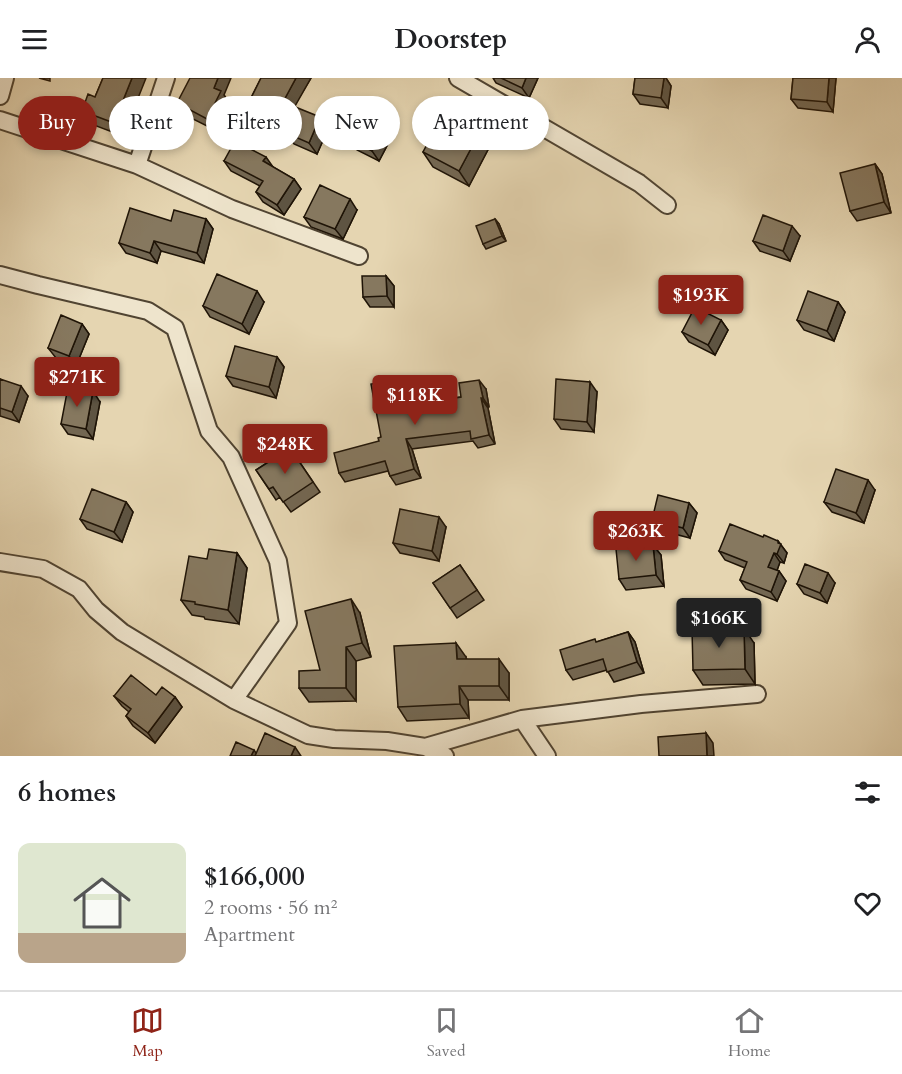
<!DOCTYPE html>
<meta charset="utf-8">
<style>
body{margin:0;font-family:Cardo,serif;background:#f6f6f6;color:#202124;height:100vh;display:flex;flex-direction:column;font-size:22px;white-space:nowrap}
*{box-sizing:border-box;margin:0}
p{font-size:20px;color:#757577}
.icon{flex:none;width:33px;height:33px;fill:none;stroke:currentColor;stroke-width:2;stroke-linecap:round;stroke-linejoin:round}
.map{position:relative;height:678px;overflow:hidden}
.panel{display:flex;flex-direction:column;background:#fff;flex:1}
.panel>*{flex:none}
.banner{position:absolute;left:18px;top:18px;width:600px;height:54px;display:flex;gap:12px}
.price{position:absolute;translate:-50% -51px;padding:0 14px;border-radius:6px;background:#8f2418;color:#fff;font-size:20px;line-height:39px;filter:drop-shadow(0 2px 3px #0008)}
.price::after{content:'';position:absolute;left:50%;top:36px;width:18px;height:14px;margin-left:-9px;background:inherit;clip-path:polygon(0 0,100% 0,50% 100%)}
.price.active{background:#222;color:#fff}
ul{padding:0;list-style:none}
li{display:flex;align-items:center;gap:18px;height:150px;padding:0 18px}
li+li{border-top:2px solid #e0e0e0}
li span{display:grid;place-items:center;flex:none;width:168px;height:120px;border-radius:12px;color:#555}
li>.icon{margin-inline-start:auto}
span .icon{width:72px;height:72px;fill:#fffc;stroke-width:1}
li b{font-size:26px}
h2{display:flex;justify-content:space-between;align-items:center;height:72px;padding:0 18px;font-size:26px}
.chip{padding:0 21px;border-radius:27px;background:#fff;box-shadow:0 3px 9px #0003;font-size:21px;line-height:54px}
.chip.active{background:#8f2418;color:#fff}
header{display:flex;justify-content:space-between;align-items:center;height:78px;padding:0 18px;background:#fff;font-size:27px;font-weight:700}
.tabs{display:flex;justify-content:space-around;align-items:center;height:84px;border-top:2px solid #e0e0e0;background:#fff;font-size:16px;color:#757577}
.tabs a{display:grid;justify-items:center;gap:3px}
.tabs .active{color:#8f2418}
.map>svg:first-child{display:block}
</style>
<header><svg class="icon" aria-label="menu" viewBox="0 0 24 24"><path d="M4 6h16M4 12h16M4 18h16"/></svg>Doorstep<svg class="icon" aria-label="person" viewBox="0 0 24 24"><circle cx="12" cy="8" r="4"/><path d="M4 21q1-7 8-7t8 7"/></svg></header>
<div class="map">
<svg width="902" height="678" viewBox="0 0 902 678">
<rect width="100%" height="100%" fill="#e5d5b1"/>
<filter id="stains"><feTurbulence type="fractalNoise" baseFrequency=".00333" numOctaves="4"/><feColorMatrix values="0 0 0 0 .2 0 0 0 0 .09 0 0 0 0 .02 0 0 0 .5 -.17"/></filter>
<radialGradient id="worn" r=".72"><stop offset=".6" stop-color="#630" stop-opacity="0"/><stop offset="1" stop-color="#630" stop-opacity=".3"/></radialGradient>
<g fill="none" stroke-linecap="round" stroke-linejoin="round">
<defs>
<path id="street" d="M458,0L639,105L667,127
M0,18L5,0
M0,42L137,87L232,131L359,178
M137,87L166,0
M0,197L38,207L148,233L175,250L209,353L231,379L278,483L288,545L234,622
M0,484L43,491L79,511L96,532L122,554L234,622L308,657L334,661L387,663L425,669L445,678
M522,641L547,678
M425,669L522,641L641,626L757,616"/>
</defs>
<use href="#street" stroke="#504432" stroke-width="20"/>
<use href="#street" stroke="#eee4cc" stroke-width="16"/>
</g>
<path fill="#736752" stroke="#1f1407" stroke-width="1.5" d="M39,0H50V3Z
M103,0L123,58L91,46L82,33L95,19Z
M261,0H311L294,28L328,51L317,76L294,66L292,63L253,44L245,32Z
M493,0H538L529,20L496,5Z
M635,0H666L671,8L668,30L640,26L633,16Z
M793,0H836L833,34L798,30L791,21Z
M224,17L229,25L215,52L185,37L177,25Z
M483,48L493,62L469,108L433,89L423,74Z
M350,62H390L379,83L357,72Z
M224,83L273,89L294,101L301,111L284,137L263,124L256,114L260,108L231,93Z
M875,86L882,96L891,135L857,143L850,133Z
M357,132L343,161L311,149L304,139Z
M206,141L213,151L204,185L161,173L157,185L126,175L119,165L171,143Z
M495,141L499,146L506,163L486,171L483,166Z
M800,158L790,183L760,173L753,163Z
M386,198L394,208V229H370L363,219Z
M264,224L249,256L210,239L203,228Z
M838,224L845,234L834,263L804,252L797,242Z
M721,242L728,252L715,277L689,264L682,254Z
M82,246L89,256L76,288L56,280L48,270Z
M277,279L284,289L276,320L233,308L226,298Z
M0,301L28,318L19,344L0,338Z
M403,311L406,327L461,319L486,311L489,329L488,330L495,366L478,370L473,363L412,371L421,400L396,407L390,398L388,393L345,404L339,395L379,363Z
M597,314L594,354L561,351L554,341Z
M100,324L93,361L68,356L61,346Z
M290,370L320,414L291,434L280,419L276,422L256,392Z
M875,412L864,445L832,434L824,424Z
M126,424L133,434L122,464L87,451L80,441Z
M689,425L697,435L690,460L659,452L652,442Z
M446,449L439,483L400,475L393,465Z
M778,463L787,475L784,485L780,484L777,492L779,493L786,503L777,523L746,511L740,502L745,490L725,482L719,473Z
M653,467L661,477L664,508L626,512L619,501Z
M237,475L247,490L239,546L205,541L204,539L192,537L181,522L207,481Z
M460,487L484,522L457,540L433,505Z
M835,505L827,525L804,516L797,506Z
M360,535L371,579L356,583V623L309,624L299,610L320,592Z
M628,554L635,564L644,595L614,604L607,592L573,602L566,592L597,564Z
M754,565L755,606L703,607L693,592Z
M466,579V581L509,595V622H468L469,640L407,643L398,629Z
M156,617L175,619L182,629L155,665L133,648L126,638L129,634L122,628L114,618Z"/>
<path fill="#5e5442" stroke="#1f1407" stroke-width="1.5" d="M132,0H146L123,58L114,45Z
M218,0H231L224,17L229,25L215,52L207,41L214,10Z
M296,0H311L291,35L283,24Z
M526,0H538L529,20L522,10Z
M664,0H666L671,8L668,30L661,20Z
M829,0H836L833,34L827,24Z
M320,39L328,51L317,76L309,65Z
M483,48L493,62L469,108L459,93Z
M383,52L390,62L379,83L372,73Z
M266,79L273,89L263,83Z
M875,86L882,96L891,135L884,124Z
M294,101L301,111L284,137L277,127Z
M350,121L357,132L343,161L335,151Z
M206,141L213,151L204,185L197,175Z
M495,141L499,146L506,163L502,158Z
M792,148L800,158L790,183L783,173Z
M154,163L161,173L157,185L150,175Z
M386,198L394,208V229L387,218Z
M257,213L264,224L249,256L242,246Z
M838,224L845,234L834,263L827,253Z
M721,242L728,252L715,277L708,267Z
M82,246L89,256L76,288L69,278Z
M277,279L284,289L276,320L269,309Z
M397,302L403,311L408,337L401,328Z
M479,302L486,311L489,329L483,320Z
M590,304L597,314L594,354L587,344Z
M21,308L28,318L19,344L12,334Z
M93,313L100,324L93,361L86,351Z
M481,320L488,330L495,366L489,357Z
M406,361L412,371L421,400L414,391Z
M868,402L875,412L864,445L856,435Z
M126,424L133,434L122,464L114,454Z
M689,425L697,435L690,460L683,450Z
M439,439L446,449L439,483L432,473Z
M778,463L787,475L784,485L777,476Z
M653,467L661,477L664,508L656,497Z
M237,475L247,490L239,546L228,532Z
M774,475L780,484L775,498L768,489Z
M779,493L786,503L777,523L771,514Z
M828,495L835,505L827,525L820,515Z
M351,521L360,535L371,579L362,565Z
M744,550L754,565L755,606L745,591Z
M628,554L635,564L644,595L637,584Z
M456,565L466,579L467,595L457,581Z
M346,569L356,583V623L346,610Z
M499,581L509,595V622L499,608Z
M459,608L468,622L469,640L460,626Z
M175,619L182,629L155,665L148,655Z
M706,655L713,665L714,678H707Z
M295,669L301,678H291Z
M254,672L258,678H251Z"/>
<path fill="#86785f" stroke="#1f1407" stroke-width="1.5" d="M103,0H132L114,45L82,33L88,16L95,19Z
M190,0H218L214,10L221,13L207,41L177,25Z
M261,0H296L283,24L320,39L309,65L286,55L287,53L245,32Z
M501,0H526L522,10Z
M635,0H664L661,20L633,16Z
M793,0H829L827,24L791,21Z
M447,29L483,48L459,93L423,74Z
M361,40L383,52L372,73L350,62Z
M235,63L266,79L263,83L294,101L277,127L256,114L263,103L224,83Z
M875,86L884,124L850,133L840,95Z
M320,107L350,121L335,151L304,139Z
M130,130L171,143L174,132L206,141L197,175L154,163L150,175L119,165Z
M763,137L792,148L783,173L753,163Z
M495,141L502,158L483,166L476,148Z
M217,196L257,213L242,246L203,228Z
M362,198H386L387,218L363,219Z
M808,213L838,224L827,253L797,242Z
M695,229L721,242L708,267L682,254Z
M61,237L82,246L69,278L48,270Z
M235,268L277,279L269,309L226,298Z
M0,301L21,308L12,334L0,330Z
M556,301L590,304L587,344L554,341Z
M397,302L401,328L461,319L459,305L479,302L483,320H481L489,357L471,361L470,353L406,361L414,391L390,398L385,383L339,395L334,375L379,363L378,360L381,359L371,306Z
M68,309L93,313L86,351L61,346Z
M290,370L313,404L283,424L273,409L269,411L256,392Z
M836,391L868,402L856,435L824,424Z
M92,411L126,424L114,454L80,441Z
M658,417L689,425L683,450L652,442Z
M400,431L439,439L432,473L393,465Z
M730,446L763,459L764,457L778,463V465L781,466L777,476L774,475L768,489L779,493L771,514L740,502L747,484L719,473Z
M653,467L656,497L619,501L616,471Z
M209,471L237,475L228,532L195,526V524L181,522L189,478L207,481Z
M805,486L828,495L820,515L797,506Z
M460,487L477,512L450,530L433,505Z
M351,521L362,565L346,569V610H299V593L320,592L305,533Z
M744,550L745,591L693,592L692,551Z
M628,554L637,584L607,594L603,581L566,592L560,572L595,561L596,564Z
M456,565L457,581H499V608H459L460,626L398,629L394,568Z
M131,597L156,617L162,609L175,619L148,655L126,638L131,631L114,618Z
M265,655L295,669L291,678H255Z
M706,655L707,678H659L658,659Z
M236,664L254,672L251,678H230Z"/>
<rect width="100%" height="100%" filter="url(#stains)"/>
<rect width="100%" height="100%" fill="url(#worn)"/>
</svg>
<b class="price" style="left:701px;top:248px">$193K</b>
<b class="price" style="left:77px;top:330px">$271K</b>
<b class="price" style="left:415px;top:348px">$118K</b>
<b class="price" style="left:285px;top:397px">$248K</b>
<b class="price" style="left:636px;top:484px">$263K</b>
<b class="price active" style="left:719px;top:571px">$166K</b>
<div class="banner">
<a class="chip active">Buy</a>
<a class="chip">Rent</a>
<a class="chip">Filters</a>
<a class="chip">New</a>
<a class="chip">Apartment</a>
</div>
</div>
<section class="panel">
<h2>6 homes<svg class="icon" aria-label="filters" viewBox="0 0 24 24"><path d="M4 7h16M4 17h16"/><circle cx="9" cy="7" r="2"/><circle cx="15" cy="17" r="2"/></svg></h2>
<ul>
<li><span style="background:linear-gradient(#dfe7d0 75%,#b9a48a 0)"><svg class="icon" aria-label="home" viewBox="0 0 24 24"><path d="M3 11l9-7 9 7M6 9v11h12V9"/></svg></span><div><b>$166,000</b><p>2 rooms · 56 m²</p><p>Apartment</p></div><svg class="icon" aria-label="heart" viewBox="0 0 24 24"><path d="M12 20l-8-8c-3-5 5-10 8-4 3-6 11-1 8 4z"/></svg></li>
</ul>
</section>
<nav class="tabs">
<a class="active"><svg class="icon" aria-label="map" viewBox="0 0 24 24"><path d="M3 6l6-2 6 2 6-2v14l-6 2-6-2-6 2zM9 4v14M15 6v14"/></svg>Map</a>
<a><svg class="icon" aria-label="saved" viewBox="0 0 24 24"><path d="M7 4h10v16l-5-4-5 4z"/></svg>Saved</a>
<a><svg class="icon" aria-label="home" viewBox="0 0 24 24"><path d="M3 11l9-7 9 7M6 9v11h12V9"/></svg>Home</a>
</nav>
